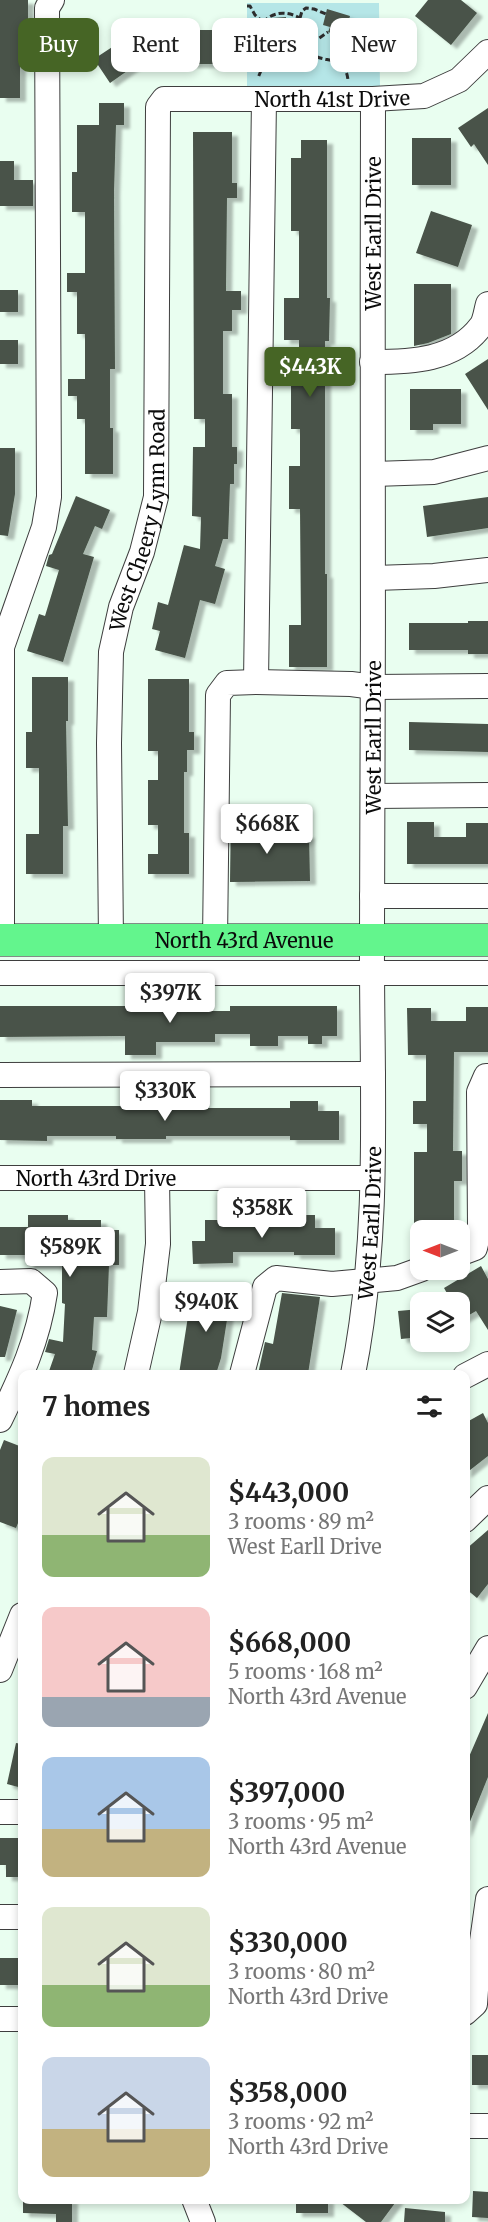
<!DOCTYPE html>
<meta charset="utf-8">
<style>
body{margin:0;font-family:Merriweather,serif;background:#f2f2f2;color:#222;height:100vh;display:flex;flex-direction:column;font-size:22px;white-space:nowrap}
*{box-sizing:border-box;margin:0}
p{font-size:20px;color:#767676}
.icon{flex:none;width:33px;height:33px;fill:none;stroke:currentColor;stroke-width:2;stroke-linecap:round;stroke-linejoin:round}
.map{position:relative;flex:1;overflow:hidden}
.details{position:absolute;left:18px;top:1370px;width:452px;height:834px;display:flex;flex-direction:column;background:#fff;border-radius:12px;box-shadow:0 3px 9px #0003}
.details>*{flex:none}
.top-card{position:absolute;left:18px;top:18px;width:453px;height:54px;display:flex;gap:12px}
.needle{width:39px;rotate:270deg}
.buttons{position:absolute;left:410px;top:1220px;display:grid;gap:12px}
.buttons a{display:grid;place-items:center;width:60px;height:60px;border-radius:12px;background:#fff;box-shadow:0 3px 9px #0003;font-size:30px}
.price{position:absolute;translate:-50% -51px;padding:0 14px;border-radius:6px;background:#fff;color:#222;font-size:20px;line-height:39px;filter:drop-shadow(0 2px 3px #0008)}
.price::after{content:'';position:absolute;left:50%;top:36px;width:18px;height:14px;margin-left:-9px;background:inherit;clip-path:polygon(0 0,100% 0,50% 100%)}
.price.active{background:#466525;color:#fff}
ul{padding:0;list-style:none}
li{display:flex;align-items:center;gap:18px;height:150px;padding:0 24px}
li span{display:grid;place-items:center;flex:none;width:168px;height:120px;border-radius:12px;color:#555}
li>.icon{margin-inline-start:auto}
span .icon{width:72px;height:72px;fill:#fffc;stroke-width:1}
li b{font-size:26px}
h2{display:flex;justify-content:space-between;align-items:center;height:72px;padding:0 24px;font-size:26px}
.chip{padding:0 21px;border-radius:12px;background:#fff;box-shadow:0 3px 9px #0003;font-size:21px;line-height:54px}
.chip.active{background:#466525;color:#fff}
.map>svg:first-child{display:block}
</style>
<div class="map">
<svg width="488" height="2222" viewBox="0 0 488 2222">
<defs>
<filter id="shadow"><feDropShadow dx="6" dy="4" stdDeviation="1.5" flood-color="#0004"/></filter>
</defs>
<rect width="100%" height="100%" fill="#e9fef0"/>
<path fill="#b5e6e7" d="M247,3H379L380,89H247Z"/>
<path fill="#485348" filter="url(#shadow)" d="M0,0H28V29H20V98H0Z
M428,0H461L477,13L451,45L415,16Z
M327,9L350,16L344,37L328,32L330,27L323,25Z
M286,17V32L273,33L272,18Z
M189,30H227V64H189Z
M135,32L150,55L110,83L94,59Z
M99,103H124V125H116L114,192L115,369H110V428H113V474H85V419H77V396H68V379H85V334H77V292H67V273H85V212H72V172H77V125H99Z
M488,108V165L474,144L471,147L458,128Z
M193,132H232V183H237V198H227L226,291H241V310H232V331H223V394H232V447H237V464H234V484H230L228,539H223L215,566L225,569L215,604L200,600L185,658L155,650L160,631L152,629L158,602L168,605L184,545L200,549L201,517L192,516L193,447H205V419H194Z
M412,138H451V185H412Z
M301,140H327V298H330L329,341H325V574H327V667H289V625H301L300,509H289V466H300V429H291V376H299V340H284V298H299V231H291V158H301Z
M0,161H14V180H33V206H0Z
M431,211L472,225L458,267L416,253Z
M414,284H451V334L428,343L414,346Z
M0,290H18V312H0Z
M0,340H18V364H0Z
M488,359V410L465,374Z
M410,389H461V424H433V430H410Z
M0,448H15V494L8,536L0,535Z
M76,496L110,510L102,529L95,526L83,554L94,557L63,662L27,651L39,614L45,616L59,570L46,566L49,555L52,554Z
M488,497V528L427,537L423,506Z
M468,621H488V654H468V650H409V623H468Z
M32,677H68V721H66L68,826H63V874H26V834H39V768H26V732H32Z
M148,679H189V732H194V750H187V772H184V833H189V874H148V854H158V825H148V780H158V751H148Z
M409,722L488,724V752L409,750Z
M231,806H242V835L309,834L310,881L230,882Z
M407,822H434V837H466V823H488V864H407Z
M0,1006H156V1011H230V1006H337V1036H322V1044H308V1036H278V1046H250V1034H215V1042H156V1055H125V1036L0,1037Z
M466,1007H488V1052H454L453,1151H462V1181H454V1230H432L431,1225H414V1152H427V1124H413V1101H426V1055H408L407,1008H431V1021H466Z
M0,1100H32V1106H128V1100H146V1108H290V1101H318V1111H339V1140H290V1136H166V1139H116V1136H47V1141L0,1140Z
M28,1215H68V1220H101V1230H119V1265H109L107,1317H94L92,1350L97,1351L91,1374L80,1371L79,1374H48L55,1354L45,1352L49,1339L63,1342L65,1304L62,1303V1265H28V1255H0V1227H28Z
M294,1215H315V1228H335V1255H294V1252H233V1263L193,1264L192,1241H205V1220H243V1217H265V1227H294Z
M481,1266L488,1279V1330L476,1311L459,1321V1302H452L444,1288Z
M206,1283L232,1288L221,1358L216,1374H179L189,1310L201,1312Z
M282,1293L320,1297L308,1374H258L265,1342L273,1344Z
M0,1306L17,1310L5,1357H0Z
M420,1309V1337L401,1339L398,1311Z
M483,1413L488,1423V1456L465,1474V1423Z
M4,1440L22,1447V1513L16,1528L0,1522V1450Z
M488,1530V1584L477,1598L465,1588V1550Z
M488,1713V1777L465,1834V1766Z
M16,1743L22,1744V1788L7,1784Z
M0,1838H22V1877H6V1865H0Z
M0,1958H22V1985H0Z
M472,2055H488V2085H472Z
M473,2191L488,2192V2218L472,2217Z
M23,2199H72V2222H56V2214L23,2213Z
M296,2199H328V2213H296Z
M336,2199H398L381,2222H366Z
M405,2208L445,2212V2222H404Z"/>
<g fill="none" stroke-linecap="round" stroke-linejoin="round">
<defs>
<g id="minor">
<path d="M372,362C411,362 455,361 481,326C485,321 486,311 488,304"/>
<path d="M374,474L434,472L488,458"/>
<path d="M375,578L434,576L488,570"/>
<path d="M256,682L264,99"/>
<path d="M373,796L488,795"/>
<path d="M372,896H488"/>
<path d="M2,940V647L44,527L49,497L47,8L52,0"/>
<path id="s1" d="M111,940L109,743L111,652L121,607L142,552L156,497L158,107L164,99H373L424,96L459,80L488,52"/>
<path d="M215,941L218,695L227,683L256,682L351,684L374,687L488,686"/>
<path d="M0,973H488"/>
<path d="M0,1075L373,1074"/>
<path id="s2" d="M0,1178H372"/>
<path d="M459,1254L475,1248L480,1227L479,1092L486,1076H488"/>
<path d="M0,1282L31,1281L45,1293C38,1340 21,1377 0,1420"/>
<path d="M136,1374L150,1312L158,1244L157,1179"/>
<path d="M242,1374L265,1287L276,1278L332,1284L397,1278L422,1269"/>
<path id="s3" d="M353,1374C382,1229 371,1080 372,933C374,655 372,377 373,99"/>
<path d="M465,1376L488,1364"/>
<path d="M465,1520L488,1498"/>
<path d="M0,1670L22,1615"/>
<path d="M465,1687L488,1648"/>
<path d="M0,1812H22"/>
<path d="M0,1917H22"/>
<path d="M465,2013L475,2004L477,1976L488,1899"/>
<path d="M0,2019H22"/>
<path d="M465,2126H488"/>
<path d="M194,2199L203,2222"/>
</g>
<g id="major">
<path id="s4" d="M0,940H488"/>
</g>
</defs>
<use href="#minor" stroke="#3e3e3e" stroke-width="26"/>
<use href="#major" stroke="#1c1c1c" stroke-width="33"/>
<path stroke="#2d2d2d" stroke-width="3" stroke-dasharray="6 3" stroke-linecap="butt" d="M247,6H250L255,15L263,22L258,29L266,39C262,49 262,54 268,62L262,68L258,78
M300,18L302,11L306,8L314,9L326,14
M263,22C274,11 287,11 300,18L299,35H307L312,43L309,52L292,63L268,62
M312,43L328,32
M309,52C323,65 345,53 348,80"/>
<use href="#minor" stroke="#fff" stroke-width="24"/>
<use href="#major" stroke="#63f58d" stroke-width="32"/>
</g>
<g text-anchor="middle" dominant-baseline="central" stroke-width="6" stroke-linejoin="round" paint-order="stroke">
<g font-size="20" fill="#0b0b0b" stroke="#fff">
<text stroke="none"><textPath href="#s1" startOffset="1018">North 41st Drive</textPath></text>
<text stroke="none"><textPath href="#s3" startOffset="1142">West Earll Drive</textPath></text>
<text stroke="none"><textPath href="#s1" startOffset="424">West Cheery Lynn Road</textPath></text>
<text stroke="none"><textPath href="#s3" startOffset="638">West Earll Drive</textPath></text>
<text stroke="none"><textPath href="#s4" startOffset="244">North 43rd Avenue</textPath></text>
<text stroke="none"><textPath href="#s2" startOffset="96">North 43rd Drive</textPath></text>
<text stroke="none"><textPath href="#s3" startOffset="152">West Earll Drive</textPath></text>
</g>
</g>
</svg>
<div class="buttons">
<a><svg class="needle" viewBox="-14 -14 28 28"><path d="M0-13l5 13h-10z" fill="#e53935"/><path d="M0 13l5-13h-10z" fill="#767676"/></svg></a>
<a><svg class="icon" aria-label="layers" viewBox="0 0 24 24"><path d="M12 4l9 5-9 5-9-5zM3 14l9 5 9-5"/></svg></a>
</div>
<b class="price active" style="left:310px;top:398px">$443K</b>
<b class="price" style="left:267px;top:855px">$668K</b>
<b class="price" style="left:170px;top:1024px">$397K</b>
<b class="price" style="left:165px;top:1122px">$330K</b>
<b class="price" style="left:262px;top:1239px">$358K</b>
<b class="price" style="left:70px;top:1278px">$589K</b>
<b class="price" style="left:206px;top:1333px">$940K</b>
<div class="top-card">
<a class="chip active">Buy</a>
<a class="chip">Rent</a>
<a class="chip">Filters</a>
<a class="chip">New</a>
</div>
<section class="details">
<h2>7 homes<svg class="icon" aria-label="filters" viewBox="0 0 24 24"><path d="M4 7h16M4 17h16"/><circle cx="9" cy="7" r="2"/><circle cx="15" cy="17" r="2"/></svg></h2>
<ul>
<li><span style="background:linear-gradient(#dfe7d0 65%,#8fb573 0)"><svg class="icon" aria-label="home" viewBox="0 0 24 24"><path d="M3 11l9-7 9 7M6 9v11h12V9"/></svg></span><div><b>$443,000</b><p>3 rooms · 89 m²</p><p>West Earll Drive</p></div></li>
<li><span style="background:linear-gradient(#f6c9c9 75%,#9aa5b1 0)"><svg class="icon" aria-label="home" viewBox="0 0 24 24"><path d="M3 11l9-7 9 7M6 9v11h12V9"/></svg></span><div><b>$668,000</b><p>5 rooms · 168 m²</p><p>North 43rd Avenue</p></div></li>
<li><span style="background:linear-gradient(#a9c7e8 60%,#c2b280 0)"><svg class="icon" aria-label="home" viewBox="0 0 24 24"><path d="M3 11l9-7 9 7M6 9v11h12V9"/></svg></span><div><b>$397,000</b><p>3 rooms · 95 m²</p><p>North 43rd Avenue</p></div></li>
<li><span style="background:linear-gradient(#dfe7d0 65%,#8fb573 0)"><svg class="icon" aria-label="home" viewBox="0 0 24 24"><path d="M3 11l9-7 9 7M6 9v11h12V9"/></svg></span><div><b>$330,000</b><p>3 rooms · 80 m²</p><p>North 43rd Drive</p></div></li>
<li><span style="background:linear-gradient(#c9d6e8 60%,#c2b280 0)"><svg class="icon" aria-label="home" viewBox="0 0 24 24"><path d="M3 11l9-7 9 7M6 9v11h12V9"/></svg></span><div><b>$358,000</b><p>3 rooms · 92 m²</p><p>North 43rd Drive</p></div></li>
</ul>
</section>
</div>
